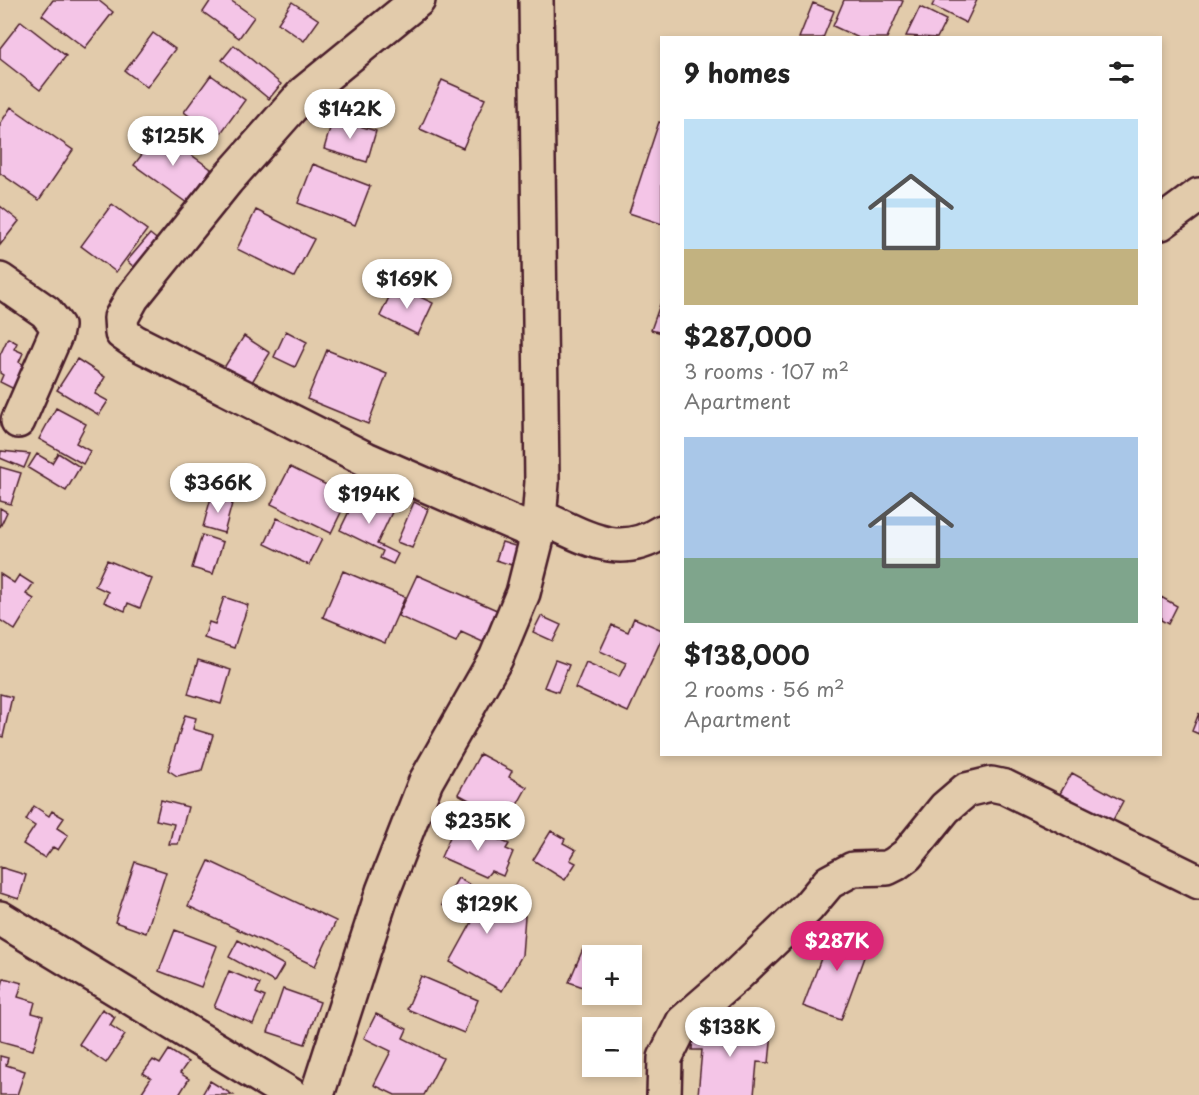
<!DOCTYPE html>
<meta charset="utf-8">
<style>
body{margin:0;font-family:"Playpen Sans",sans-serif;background:#f6f6f6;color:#222;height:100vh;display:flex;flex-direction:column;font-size:22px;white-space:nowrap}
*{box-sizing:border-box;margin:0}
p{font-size:20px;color:#767676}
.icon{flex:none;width:33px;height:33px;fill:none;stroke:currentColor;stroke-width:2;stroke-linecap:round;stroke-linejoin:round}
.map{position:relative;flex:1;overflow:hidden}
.side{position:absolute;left:660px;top:36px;width:502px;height:720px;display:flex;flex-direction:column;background:#fff;border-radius:0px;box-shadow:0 3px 9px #0003}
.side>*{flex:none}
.tools{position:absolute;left:582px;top:945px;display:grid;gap:12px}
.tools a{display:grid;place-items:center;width:60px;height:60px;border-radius:0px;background:#fff;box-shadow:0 3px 9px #0003;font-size:30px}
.price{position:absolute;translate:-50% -51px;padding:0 14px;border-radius:21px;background:#fff;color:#222;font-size:20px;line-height:39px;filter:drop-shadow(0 2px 3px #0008)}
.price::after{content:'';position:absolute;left:50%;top:36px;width:18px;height:14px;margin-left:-9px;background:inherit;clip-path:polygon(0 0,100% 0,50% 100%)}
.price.active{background:#db2777;color:#fff}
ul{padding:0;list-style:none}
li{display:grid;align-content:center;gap:12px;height:318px;padding:0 24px}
li span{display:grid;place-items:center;height:186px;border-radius:0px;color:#555}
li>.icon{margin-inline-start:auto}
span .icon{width:108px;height:108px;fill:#fffc;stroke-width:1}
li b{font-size:26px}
h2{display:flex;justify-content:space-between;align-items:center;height:72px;padding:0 24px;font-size:26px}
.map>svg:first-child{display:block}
</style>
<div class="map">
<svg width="1199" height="1095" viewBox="0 0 1199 1095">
<rect width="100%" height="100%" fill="#e2cbab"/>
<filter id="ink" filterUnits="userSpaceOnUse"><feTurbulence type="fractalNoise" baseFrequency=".0167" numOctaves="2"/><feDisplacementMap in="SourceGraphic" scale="12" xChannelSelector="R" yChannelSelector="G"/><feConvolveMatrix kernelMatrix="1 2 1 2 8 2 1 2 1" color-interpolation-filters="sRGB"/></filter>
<g filter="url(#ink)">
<path fill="#f4c5e7" stroke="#4a1f2b" stroke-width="1.5" d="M53,0H98L113,12L85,48L42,15Z
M211,0H230L254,17L239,38L203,12Z
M844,0H900L903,1L887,38H859L833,26Z
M935,0H977L966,23L932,6Z
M292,2L319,20L304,41L278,23Z
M813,3L834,11L823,38H799Z
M920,7L946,20L937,38L906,36Z
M21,21L66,56L40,90L0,59V48Z
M153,33L175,49L147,87L125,71Z
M234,45L281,84L269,99L222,60Z
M211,75L245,100L218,137L184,112Z
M442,80L485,99L463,148L420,129Z
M11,107L73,150L39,200L0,173V124Z
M333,118L376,131L367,162L324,149Z
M659,122L662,123V224L629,213Z
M159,132L211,169L187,203L134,165Z
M313,164L370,186L355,225L298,203Z
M112,204L147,230L116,272L81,246Z
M0,206L19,221L0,245Z
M256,210L314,239L294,277L237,249Z
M150,234L165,246L142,274L127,261Z
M395,285L433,303L418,335L380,316Z
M662,299V333L651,330Z
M286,331L307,342L295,367L274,357Z
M244,336L270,353L247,390L220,374Z
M8,338L17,343L14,349L23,353L19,362L26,366L14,389L0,382L3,375L0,373V355Z
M327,350L387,374L368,424L307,399Z
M77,359L105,377L95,394L108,401L99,415L57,390Z
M56,408L86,424L76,443L90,451L83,464L39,439Z
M1,451L30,454L24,468L0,458Z
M58,453L80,467L66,491L28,468L37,454L52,463Z
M0,467L21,473L11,504L0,501Z
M290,467L349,496L331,533L271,504Z
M212,494L233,500L224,533L203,527Z
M357,495L392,512L377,544L398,554L393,564L380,558L383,551L340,530Z
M414,502L428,509L412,548L397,542Z
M0,508L7,512L0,527Z
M277,518L322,539L309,565L265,544Z
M202,535L223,542L213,574L192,568Z
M502,542L524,549L518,567L496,560Z
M107,560L152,579L140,608L128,603L125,611L104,602L108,592L95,586Z
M343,571L405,597L385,643L323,617Z
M0,574L14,583L19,575L33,584L26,594L34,599L15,630L0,620Z
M417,575L499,611L485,643L461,632L456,642L398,616Z
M224,597L248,605L234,648L204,638L209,622L215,624Z
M1161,597L1177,606L1168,624L1161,620Z
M541,616L561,625L553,641L533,632Z
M634,618L662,630V638L628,712L575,688L586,662L619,677L626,663L600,651L612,625L628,632Z
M198,660L231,670L221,704L188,694Z
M555,660L569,665L558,692L544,687Z
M0,694L12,697L3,737L0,736Z
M1199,713V734L1192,731Z
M185,715L196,718L193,729L213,735L202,770L177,776L168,770Z
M480,754L512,771L509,777L527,787L508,821L458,794Z
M1072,773L1123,801L1106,833L1054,804Z
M161,800L188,807L178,844H169L174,824L156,820Z
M34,806L49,816L52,811L64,818L57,828L68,835L58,850L53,847L45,858L23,844L35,826L26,820Z
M454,828L470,835L473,829L509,844L506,849L513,852L503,876L491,871L486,877L441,857Z
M551,831L565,839L563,843L576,850L570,860L576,863L565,880L533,860Z
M209,861L336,921L315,966L188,906Z
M135,862L166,872L146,933L115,922Z
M0,867L26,875L19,899L0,893Z
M458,878L525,916L522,955L502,991L450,962L472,922L442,905Z
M834,924L871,938L841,1020L803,1006Z
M175,930L217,946L201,987L159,971Z
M238,940L284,965L274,982L229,957Z
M583,949L597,955L592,956V965L583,987L569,982Z
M229,971L260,984L256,993L265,997L253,1024L214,1007Z
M421,976L478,1000L464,1033L407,1009Z
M4,978L22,983L18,997L35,1002L32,1013L43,1016L33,1050L0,1041V992Z
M283,989L320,1002L305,1044L268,1032Z
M102,1009L115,1017L110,1025L125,1035L106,1063L79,1044Z
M376,1014L407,1029L403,1038L443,1058L424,1095H395L374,1085L391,1051L364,1038Z
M709,1023L752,1026L751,1031L772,1032L769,1063L757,1062L754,1095H698L702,1050H692L693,1031L705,1032Z
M169,1050L188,1062L180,1073L189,1079L179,1095H140L151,1078L143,1073L153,1060L160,1064Z
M0,1056L8,1058L6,1065L25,1071L17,1095H0Z
M210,1081L233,1095H202Z"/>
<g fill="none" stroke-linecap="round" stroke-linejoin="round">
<defs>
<path id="minor" d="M418,0L304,93L227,180L132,298L121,318L122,333L135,342L366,459L538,534
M1161,223L1199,195
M0,280L46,312L57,326L55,336L18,421
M540,517C583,535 616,561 662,532
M0,918L291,1095
M317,1095L383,891L426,781L496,658L523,593L538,534L542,482L536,0
M664,1095L665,1058L683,1022L737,975L808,907L829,882L853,869L887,868L895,864L907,855L945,808L966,790L991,784L1005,787L1199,882"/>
</defs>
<use href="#minor" stroke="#4a1f2b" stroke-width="38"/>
<use href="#minor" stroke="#e2cbab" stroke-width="33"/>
</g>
</g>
</svg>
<div class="tools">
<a>+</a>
<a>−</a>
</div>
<b class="price" style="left:350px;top:140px">$142K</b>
<b class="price" style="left:173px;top:167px">$125K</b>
<b class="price" style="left:407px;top:310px">$169K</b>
<b class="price" style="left:218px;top:514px">$366K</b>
<b class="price" style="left:369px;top:525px">$194K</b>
<b class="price" style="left:478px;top:852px">$235K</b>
<b class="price" style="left:487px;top:935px">$129K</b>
<b class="price active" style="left:837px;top:972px">$287K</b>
<b class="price" style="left:730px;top:1058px">$138K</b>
<section class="side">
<h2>9 homes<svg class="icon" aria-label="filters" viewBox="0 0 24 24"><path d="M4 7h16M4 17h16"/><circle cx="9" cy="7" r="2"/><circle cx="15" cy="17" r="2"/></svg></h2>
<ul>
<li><span style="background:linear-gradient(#bfe0f5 70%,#c2b280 0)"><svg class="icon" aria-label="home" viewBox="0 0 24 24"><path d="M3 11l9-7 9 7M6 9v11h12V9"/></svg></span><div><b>$287,000</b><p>3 rooms · 107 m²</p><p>Apartment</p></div></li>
<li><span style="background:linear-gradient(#a9c7e8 65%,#7fa58c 0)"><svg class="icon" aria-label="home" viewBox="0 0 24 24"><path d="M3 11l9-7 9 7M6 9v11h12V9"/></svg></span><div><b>$138,000</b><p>2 rooms · 56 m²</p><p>Apartment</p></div></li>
</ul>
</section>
</div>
